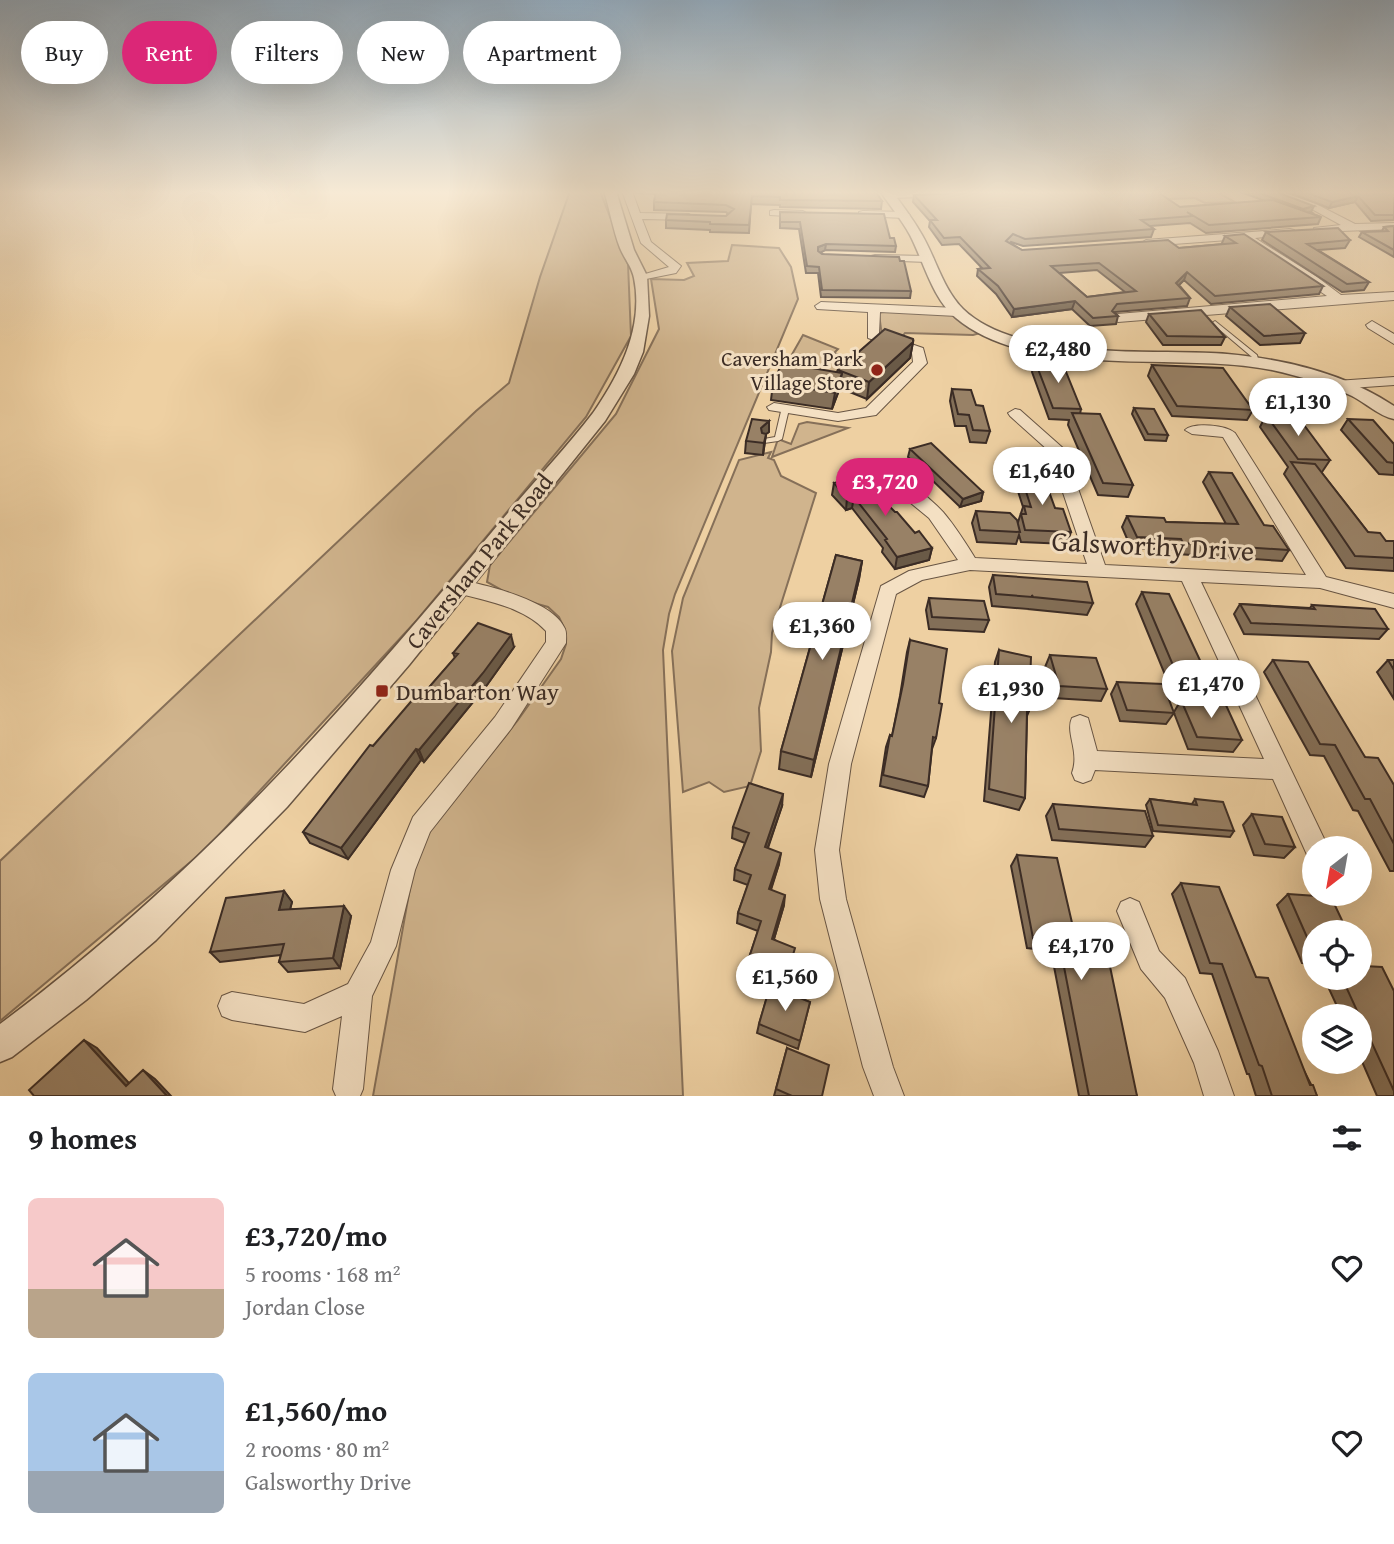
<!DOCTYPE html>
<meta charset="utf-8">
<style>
body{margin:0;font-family:"Gentium Book Plus",serif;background:#f2f2f2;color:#202124;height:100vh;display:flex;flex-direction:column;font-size:26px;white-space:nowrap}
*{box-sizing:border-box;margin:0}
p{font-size:23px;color:#757577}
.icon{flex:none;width:38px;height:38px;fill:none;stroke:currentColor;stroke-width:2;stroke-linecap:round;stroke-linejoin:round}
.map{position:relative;height:1096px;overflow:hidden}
.drawer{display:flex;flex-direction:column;background:#fff;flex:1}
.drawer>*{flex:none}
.top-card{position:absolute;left:21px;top:21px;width:700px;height:63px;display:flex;gap:14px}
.needle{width:46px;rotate:211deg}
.buttons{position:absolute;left:1302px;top:836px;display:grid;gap:14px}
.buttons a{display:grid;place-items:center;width:70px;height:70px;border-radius:50%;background:#fff;box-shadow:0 7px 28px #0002;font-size:35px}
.price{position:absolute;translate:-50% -60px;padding:0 16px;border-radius:24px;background:#fff;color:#222;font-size:23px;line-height:46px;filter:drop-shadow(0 2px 4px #0008)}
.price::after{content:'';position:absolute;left:50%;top:42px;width:21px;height:16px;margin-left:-10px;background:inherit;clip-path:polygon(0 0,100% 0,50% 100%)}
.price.active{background:#db2777;color:#fff}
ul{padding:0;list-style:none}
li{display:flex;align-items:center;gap:21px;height:175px;padding:0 28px}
li span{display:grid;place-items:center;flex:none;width:196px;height:140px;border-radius:10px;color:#555}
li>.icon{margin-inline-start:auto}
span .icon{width:84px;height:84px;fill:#fffc;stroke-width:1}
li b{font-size:30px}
h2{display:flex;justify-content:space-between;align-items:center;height:84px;padding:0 28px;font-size:30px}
.tag{padding:0 24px;border-radius:32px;background:#fff;box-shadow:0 7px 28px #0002;font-size:24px;line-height:63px}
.tag.active{background:#db2777;color:#fff}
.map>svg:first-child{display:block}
</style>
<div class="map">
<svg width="1394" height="1096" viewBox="0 0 1394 1096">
<rect width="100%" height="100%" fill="#eed0a2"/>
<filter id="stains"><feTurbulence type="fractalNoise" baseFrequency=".00286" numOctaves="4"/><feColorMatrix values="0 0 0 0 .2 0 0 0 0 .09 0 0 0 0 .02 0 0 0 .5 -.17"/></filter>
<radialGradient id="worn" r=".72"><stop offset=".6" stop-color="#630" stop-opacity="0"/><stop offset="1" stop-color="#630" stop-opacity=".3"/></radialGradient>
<path fill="#d0b48d" stroke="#867059" stroke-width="2" d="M570,191H600L628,264L631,336L586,417L417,620L206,849L0,1021V861L476,411L509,383L540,277Z
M1155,191H1215L1235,202L1205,203L1195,198L1166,199Z
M732,245L779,248L791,267L798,299L675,594L669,614L663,650L683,1096H373L416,854L435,823L518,720L561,659L566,644L565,630L559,617L548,607L516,598L487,582L490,565L616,414L659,329L651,279L684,280L694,276L687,263L728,261Z
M885,309L957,312L988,331L973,335L905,333L898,342L882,336L879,314Z
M1077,331L1092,357L1007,339Z
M803,335L838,349L834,353L852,359L830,379L782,372Z
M807,422L848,428L772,457L778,439L791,444L799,424Z
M771,452L768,458L774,460L781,476L816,493L772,633L771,652L759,708L761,751L750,786L724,792L709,782L683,792L672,651L683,598L739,460Z"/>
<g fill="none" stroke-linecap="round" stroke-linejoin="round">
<defs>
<path id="service" d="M1215,321L1257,355L1259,363L1258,364H1254L1252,357L1213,324L1212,323Z
M782,407H788L789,409L782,439L778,441L764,443L763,441L764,439L775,437Z"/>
<path id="minor" d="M622,191H632L640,213L689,214L694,217L689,220L642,219L651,242L681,266L676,273L641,280L635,277L669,267L641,243Z
M939,191H1035L1030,194L889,198L884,195L889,192Z
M1266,191H1279L1316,204L1355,224L1394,223V229L1314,232V228L1341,225L1310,208Z
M774,210L803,211L808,214L803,217L770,215V211Z
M863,211L905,212L910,215L905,218L859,216V212Z
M1290,229L1294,230V234L1255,238L1317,277L1341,295L1394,292V300L1118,322L1112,318L1118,314L1327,296L1242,239L1146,246L1141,243L1146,240Z
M875,255L928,256L934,259L928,262L871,260V256Z
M821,302L957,308L963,312L957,316L880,312L879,333L923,348L927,363L876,415L838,421L769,410L767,407L774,403L838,413L866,408L913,362L912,353L868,338V312L817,309L815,306Z
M1372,321L1394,334V344L1368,328L1366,325Z
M1394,377V385L1336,389L1329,385L1336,381Z
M1015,409L1020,410L1064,449L1105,565L1306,575L1223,437L1192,434L1185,430C1194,422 1226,425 1235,433L1326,577L1394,594V608L1320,588L1201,582L1329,849H1314V859L1308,857L1273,779L1095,770L1091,780L1083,783L1075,780L1072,773C1080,751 1065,733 1072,718L1080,715L1088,718L1097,751L1264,759L1182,581L970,570L922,580L896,594L851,764L839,850L846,899L893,1067L904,1096H874L863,1067L820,899L815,850L829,764L881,586L909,571L958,560L929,518L901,495L895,479L897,475H909C919,493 929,497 943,512C955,526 965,542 975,558L1087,564L1049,451L1010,416L1008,413Z
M460,580C487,585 552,601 564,627C567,631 566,638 566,643L511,729L430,832L415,870L396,946L372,996L363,1089L360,1096H336L333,1089L342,1016L305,1032L232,1020L222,1016L218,1006L222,996L232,992L304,1004L348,984L371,942L391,870L413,817L495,717L546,642V631C523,606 485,601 454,592L451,587L454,582Z
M1130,898L1139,902L1159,951L1185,978L1218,1051L1234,1096H1204L1194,1063L1165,998L1141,969L1117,911L1121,902Z"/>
<path id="tertiary" d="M604,191H616L634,250L647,276L649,316L643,352L634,374L605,421L409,665L287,807L156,940L86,1000L12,1057L0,1062V1024C195,879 343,712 497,526C528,488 563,452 593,413C620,374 644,327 634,278C632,267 624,258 620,248C613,230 610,210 604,191Z
M880,191H892C902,205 913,219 922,235C936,259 943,289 963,309C1019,363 1155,348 1227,354C1284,359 1346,374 1394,406V419C1379,416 1366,403 1352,396C1327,384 1299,376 1272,370C1180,351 1031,381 956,318C932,298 924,262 910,235C902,220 890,206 880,191Z"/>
</defs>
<use href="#service" stroke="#685544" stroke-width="2"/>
<use href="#minor" stroke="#685544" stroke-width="2"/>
<use href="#tertiary" stroke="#685544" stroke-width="3"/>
<use href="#service" fill="#f4e0c3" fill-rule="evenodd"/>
<use href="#minor" fill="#f4e0c3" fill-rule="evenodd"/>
<use href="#tertiary" fill="#f4e0c3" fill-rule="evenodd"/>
</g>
<path fill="#836f58" stroke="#3b2c25" stroke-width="2" fill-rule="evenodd" d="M635,191H857L882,201L881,209L780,207V205L751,204L749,233L710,232V230L666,228V220L726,216L728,214L726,212L654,210V202L656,194L636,193Z
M1238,191H1274L1311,212H1308L1321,217L1318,224L1206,233L1190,223L1150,226L1154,229L1151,237L1023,246L1011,242L1010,243L1022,250L1179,248L1223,244L1222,243L1225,236L1323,286L1319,294L1211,304L1184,280L1179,285L1190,298L1187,306L1115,312L1118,316L1116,324L1090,326L1072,309L1012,317L996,294L977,276L978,269L982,268L959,244L942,245L929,227L930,221L913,202L914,195L1180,207L1265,201ZM1097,270L1125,292L1087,297L1059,273Z
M1285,191H1369L1373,194L1377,193L1376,191H1394V220L1371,221L1355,202L1329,208Z
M780,212L890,238L896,246L895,252L825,250L820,253L911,291L910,298L821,297L818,273H806L799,229L780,228Z
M1394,226V257L1359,237L1362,232L1382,231L1384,227Z
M1266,232L1350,240L1345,248L1318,250L1369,282L1364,290L1342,292L1262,240Z
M1230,307L1305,333L1300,343L1260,345L1226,316Z
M1149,314L1225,337L1221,345H1163L1146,322Z
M913,342L910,358L867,399L840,388L832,409L771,400L773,383L837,372L838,370Z
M1035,361L1081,409L1080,414L1133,485L1128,497L1098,495L1068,425L1069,420L1049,419L1032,372Z
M1152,365L1253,410L1247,420L1172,416L1148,376Z
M952,389L976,405L990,431L986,443L970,442L966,426H955L950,401Z
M1134,408L1168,435L1166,441L1145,440L1132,414Z
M1266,415L1330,460L1322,472H1321L1368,532L1386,541H1394V571L1346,568L1284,474L1288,467L1260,427Z
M1348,419L1394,444V475L1379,474L1341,430Z
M769,432L766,434L763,455L745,453L746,441Z
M910,449L983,492L981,501L960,507L908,457Z
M1209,472L1289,550L1282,561L1177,554L1175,550L1131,548L1122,527L1127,516L1166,522L1226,524L1203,482Z
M1020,473L1055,508L1071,532L1067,544L1021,542L1019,535L1016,544L977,542L972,523L976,511L1018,522L1023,507L1016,485Z
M834,483L915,533L932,548L929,560L895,569L882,552L883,548L852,508L846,510L832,495Z
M836,555L862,561L859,579L811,777L779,769L781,751Z
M993,575L1093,603L1087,615L1028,609V608V609L992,606L989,587Z
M1142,592L1205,671L1197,683L1168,682L1136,604Z
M929,598L989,620L984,632L929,629L926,610Z
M1240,604L1310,608L1312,605L1388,629L1379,639L1244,634L1234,614Z
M910,640L939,703L936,738L932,749L928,786L924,797L880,786L886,747L890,735L892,736L900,696L907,652Z
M514,647L487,685L424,762L421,760L348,859L310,843L303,832L373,746L418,700L455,658L453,653Z
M999,650L1029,711L1027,716L1025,798L1019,810L984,801L995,662Z
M1050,655L1107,689L1101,701L1053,698L1045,667Z
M1273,660L1365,757L1394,785V871H1390L1358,811L1353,810L1324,756L1310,755L1264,672Z
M1388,660H1394V699L1377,672Z
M1117,682L1174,712L1181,700L1242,740L1233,752L1188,749L1174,713L1166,724L1120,721L1111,694Z
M1150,799L1192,804L1195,799L1234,831L1230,837L1153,831L1146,805Z
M1053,804L1153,836L1145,847L1052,840L1046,816Z
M782,806L768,848L779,864L771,890L784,905L774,939L793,958L784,992L810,1002L798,1049L757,1033L759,1024L770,987L745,977L746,967L758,931L737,923L738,913L748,885L734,880L735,869L745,843L732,838L733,827Z
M1252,814L1295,847L1284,858L1254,855L1243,825Z
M1017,855L1079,953L1137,1096H1079L1051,951L1027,948L1011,866Z
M1181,883L1256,977L1317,1096H1256L1249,1074H1247L1212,974L1200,973L1172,894Z
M284,891L292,902L290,909L351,916L340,968L288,972L279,962L281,955L220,962L210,952Z
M1288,894L1314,933V964L1302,963L1277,905Z
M1364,966L1394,991V1096H1377L1360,1057V1017H1342L1324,978H1360Z
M787,1048L822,1096H774Z"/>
<path fill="#6a5a47" stroke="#3b2c25" stroke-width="2" d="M1358,196L1355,202L1329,208L1332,202Z
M1314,206L1311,212L1300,214L1303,209Z
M826,244L825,250L818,254V247Z
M1187,272L1184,280L1173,291L1176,283Z
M1075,301L1072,309L1012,317L1014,309Z
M913,342L910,358L867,399L869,382Z
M842,373L839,390L832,409L835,393Z
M769,421V432L766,434L763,455L764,443L761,440V428Z
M983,492L981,501L960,507L963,499Z
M854,497L852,508L846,510L847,498Z
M932,548L929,560L895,569L897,557Z
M862,561L859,579L848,625L851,607Z
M848,619L845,637L811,777L814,760Z
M511,635L514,647L487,685L424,762L419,750Z
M416,749L421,760L348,859L341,848Z
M783,794L782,806L764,858L765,847Z
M781,853L779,864L767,900L769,889Z
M284,891L292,902L287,921L279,910Z
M785,895L784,905L771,949L772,939Z
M344,906L351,916L340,968L333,958Z
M84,1040L97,1048L139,1094L126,1086Z
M143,1070L155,1079L171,1096H167Z"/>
<path fill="#988166" stroke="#3b2c25" stroke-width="2" fill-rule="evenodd" d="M656,191H857L876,192L882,201L780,200V197L752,196L749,225L710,224V222L666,220L667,214L726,216L734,209L726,205L654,202Z
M1011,191H1156L1180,207L1273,200L1321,217L1209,225L1187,212L1193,216L1141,220L1154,229L1025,239L1013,234L1006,241L1022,250L1168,240L1179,248L1236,243L1225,236L1244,234L1323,286L1215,296L1187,272L1176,283L1190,298L1117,304L1112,311L1118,316L1093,318L1075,301L1014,309L998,286L978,269L990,268L960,237L944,238L930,220H937L914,195ZM1099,263L1136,291L1087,297L1051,266Z
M1254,191H1274L1314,206L1303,209Z
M1302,191H1369L1373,194L1382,191H1394V215H1375L1358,196L1332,202Z
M780,212L884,214L890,238H894L896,246L826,244L818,247V251L822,254L899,257L900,261H904L911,291L822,290L819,267L807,266L800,222H780Z
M1394,226V250L1362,232L1388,231L1384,227Z
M1338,228L1350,240L1307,244L1369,282L1347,284L1266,232Z
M1270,304L1305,333L1264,336L1230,307Z
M1201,310L1225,337L1167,336L1149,314Z
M885,329L913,339V342L869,382L838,370Z
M1035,361L1062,362L1081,409L1053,408Z
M782,363L842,373L835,393L773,383Z
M1152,365L1223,368L1253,410L1177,406Z
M952,389L971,390L976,405L983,406L990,431L973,430L969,415L958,414Z
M1134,408L1154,409L1168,435L1148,434Z
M1072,413L1100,414L1133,485L1103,483Z
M1266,415L1298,417L1330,460L1298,459Z
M752,419L769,421L761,428L762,433L766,434L764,443L746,441Z
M1348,419L1373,420L1394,444V463L1387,462Z
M931,443L983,492L963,499L910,449Z
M1291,462L1315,464L1368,532L1380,533L1386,541H1394V558L1355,556Z
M1209,472L1232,473L1264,525L1273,526L1289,550L1183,543L1181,539L1137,537L1127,516L1164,518L1166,522L1238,524Z
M1020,473L1043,475L1055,508L1063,509L1071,532L1025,530L1021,514H1026L1024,506L1031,507Z
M860,476L895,512H897L915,533L919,531L932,548L897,557L885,540L887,539L854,497L847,498L834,483Z
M976,511L1010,513L1017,520L1020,532L980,530Z
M836,555L862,561L851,607H841L840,617L848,619L814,760L781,751Z
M993,575L1087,582L1093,603L1033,597L1032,595V597L996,594Z
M1142,592L1169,594L1205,671L1175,670Z
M929,598L984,601L989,620L932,617Z
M1240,604L1315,609L1312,605L1375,609L1388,629L1251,623Z
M478,623L511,635L483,673L419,750L416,749L341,848L303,832L370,745L373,746L414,698L418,700L458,654L453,653Z
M910,640L947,649L939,703L942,704L936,738L933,737L928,786L883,775L890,735L892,736L903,684Z
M999,650L1031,657L1029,711H1027L1025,798L989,789Z
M1050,655L1096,658L1107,689L1059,686Z
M1273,660L1308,662L1365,757L1378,758L1394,785V844L1370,799H1365L1335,745L1320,744Z
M1388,660H1394V670Z
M1117,682L1163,684L1174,713L1127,710Z
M1181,700L1225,703L1242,740L1197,737Z
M749,783L783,794L765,847L781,853L769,889L785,895L772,939L795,948L785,982L746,967L761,921L738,913L751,875L735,869L749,833L733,827Z
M1150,799L1197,805L1195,799L1223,802L1234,831L1158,825Z
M1053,804L1145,811L1153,836L1059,829Z
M1252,814L1282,817L1295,847L1265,844Z
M1017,855L1057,858L1079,953L1108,957L1137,1096H1089L1059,941L1033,938Z
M1181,883L1219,887L1256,977L1268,978L1310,1085H1313L1317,1096H1272L1262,1066L1259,1065L1222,964L1210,963Z
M284,891L279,910L344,906L333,958L279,962L284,944L210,952L226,898Z
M1288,894L1331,897L1348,933H1314V953Z
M1360,957L1364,966L1382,967L1394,991V1091L1342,978H1360Z
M770,986L810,1002L800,1041L759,1024Z
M84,1040L126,1086L143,1070L167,1096H34L29,1090Z
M787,1048L829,1065L822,1096H792L776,1089Z"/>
<linearGradient id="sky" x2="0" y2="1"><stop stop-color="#92a9bb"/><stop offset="0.56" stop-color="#f7ead5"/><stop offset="1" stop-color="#f7ead5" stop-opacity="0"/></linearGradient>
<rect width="1394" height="344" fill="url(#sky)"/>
<g fill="#8f2418" stroke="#f4e0c3" stroke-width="2.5">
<circle cx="877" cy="370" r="7"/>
<rect x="375" y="684" width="14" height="14" rx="3.5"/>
</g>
<g text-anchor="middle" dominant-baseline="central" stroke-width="6" stroke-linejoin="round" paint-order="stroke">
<g font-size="21" fill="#3b2c25" stroke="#f4e0c3" text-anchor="end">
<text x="863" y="358">Caversham Park<tspan x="863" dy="24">Village Store</tspan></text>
</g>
<g font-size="24" fill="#3b2c25" stroke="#f4e0c3">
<text transform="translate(479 561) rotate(-51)">Caversham Park Road</text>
</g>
<g font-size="24" fill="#3b2c25" stroke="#f4e0c3" text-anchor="start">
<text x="396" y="691">Dumbarton Way</text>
</g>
<g font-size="28" fill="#3b2c25" stroke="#f4e0c3">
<text transform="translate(1153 545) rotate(3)">Galsworthy Drive</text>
</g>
</g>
<rect width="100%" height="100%" filter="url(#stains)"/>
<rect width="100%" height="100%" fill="url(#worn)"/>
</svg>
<div class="buttons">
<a><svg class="needle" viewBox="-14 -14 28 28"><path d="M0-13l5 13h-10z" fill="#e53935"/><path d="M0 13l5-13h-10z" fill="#757577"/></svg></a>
<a><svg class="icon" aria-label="locate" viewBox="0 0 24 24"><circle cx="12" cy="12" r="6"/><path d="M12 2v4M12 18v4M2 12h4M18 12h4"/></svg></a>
<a><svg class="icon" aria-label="layers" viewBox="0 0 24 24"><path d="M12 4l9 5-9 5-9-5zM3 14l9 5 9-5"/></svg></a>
</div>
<b class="price" style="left:1058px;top:385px">£2,480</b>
<b class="price" style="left:1298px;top:438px">£1,130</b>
<b class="price" style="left:1042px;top:507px">£1,640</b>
<b class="price active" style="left:885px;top:518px">£3,720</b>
<b class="price" style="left:822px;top:662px">£1,360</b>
<b class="price" style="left:1211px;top:720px">£1,470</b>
<b class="price" style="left:1011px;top:725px">£1,930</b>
<b class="price" style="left:1081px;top:982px">£4,170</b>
<b class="price" style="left:785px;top:1013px">£1,560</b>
<div class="top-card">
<a class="tag">Buy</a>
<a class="tag active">Rent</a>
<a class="tag">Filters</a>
<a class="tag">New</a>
<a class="tag">Apartment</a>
</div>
</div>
<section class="drawer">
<h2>9 homes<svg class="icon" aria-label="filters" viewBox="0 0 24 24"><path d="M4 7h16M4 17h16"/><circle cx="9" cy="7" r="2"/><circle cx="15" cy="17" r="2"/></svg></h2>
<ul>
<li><span style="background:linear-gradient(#f6c9c9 65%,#b9a48a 0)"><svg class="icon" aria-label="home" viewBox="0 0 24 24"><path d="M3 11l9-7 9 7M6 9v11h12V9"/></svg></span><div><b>£3,720/mo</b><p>5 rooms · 168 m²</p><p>Jordan Close</p></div><svg class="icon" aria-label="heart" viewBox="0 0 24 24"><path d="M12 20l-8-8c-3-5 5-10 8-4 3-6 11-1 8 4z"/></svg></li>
<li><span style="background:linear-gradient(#a9c7e8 70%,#9aa5b1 0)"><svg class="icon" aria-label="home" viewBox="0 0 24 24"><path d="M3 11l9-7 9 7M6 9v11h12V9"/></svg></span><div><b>£1,560/mo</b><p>2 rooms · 80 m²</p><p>Galsworthy Drive</p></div><svg class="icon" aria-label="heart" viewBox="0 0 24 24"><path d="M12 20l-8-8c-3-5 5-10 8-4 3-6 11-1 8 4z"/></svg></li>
</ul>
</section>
